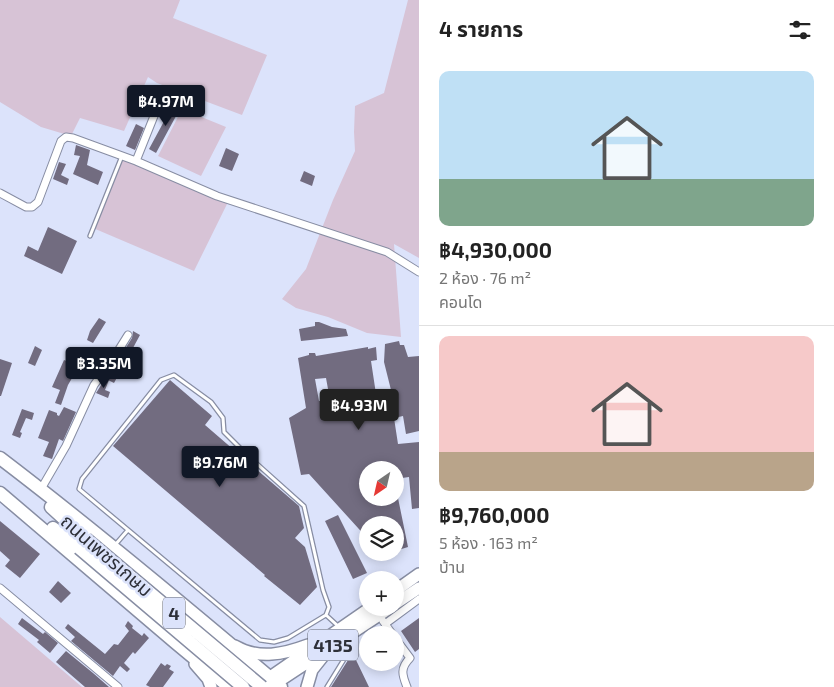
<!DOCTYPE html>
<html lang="th">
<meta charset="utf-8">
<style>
body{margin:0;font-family:"Exo 2","Noto Sans Thai",sans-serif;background:#f6f6f6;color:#222;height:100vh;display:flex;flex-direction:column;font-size:19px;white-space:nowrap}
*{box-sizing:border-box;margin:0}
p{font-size:16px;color:#767676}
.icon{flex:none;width:28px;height:28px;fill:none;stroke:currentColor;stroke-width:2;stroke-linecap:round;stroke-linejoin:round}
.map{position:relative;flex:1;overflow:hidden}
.side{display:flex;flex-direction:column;background:#fff;width:415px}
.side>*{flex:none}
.needle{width:32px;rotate:214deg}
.buttons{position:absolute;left:359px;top:461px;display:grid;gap:10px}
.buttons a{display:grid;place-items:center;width:45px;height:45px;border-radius:50%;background:#fff;box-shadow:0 2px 12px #0003;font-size:25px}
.price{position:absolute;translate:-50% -42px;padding:0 11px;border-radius:5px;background:#111827;color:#fff;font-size:16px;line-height:32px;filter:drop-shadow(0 1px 2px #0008)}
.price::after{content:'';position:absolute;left:50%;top:30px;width:15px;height:11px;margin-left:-8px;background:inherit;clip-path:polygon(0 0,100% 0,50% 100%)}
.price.selected{background:#222;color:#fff}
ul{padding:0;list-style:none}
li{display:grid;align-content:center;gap:10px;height:265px;padding:0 20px}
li+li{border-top:1px solid #e0e0e0}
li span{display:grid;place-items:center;height:155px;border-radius:10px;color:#555}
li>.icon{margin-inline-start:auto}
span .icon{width:90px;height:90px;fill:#fffc;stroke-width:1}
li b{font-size:21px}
h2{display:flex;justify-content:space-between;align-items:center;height:60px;padding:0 20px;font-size:21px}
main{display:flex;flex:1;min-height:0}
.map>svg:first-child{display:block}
</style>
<main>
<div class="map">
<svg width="419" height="687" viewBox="0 0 419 687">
<rect width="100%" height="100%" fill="#dce3fb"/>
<path fill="#d7c3d6" d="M0,0H180L173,18L267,55L242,115L157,83L148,77L124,131L80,118L71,136L41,127L0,102Z
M408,0H419V258L394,244L401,337L367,333L328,317L296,308L282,299L306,269L333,200L355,151L354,132L355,106L384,93Z
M182,109L226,127L201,176L158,156Z
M122,156L229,200L194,271L93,228Z
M0,617L82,687H0Z"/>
<path fill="#726c80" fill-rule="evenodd" d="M147,96L155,99L148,115L141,112Z
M175,101L182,105L156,153L149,149Z
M136,124L144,128L135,150L126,146Z
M76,145L90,150L87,165L103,172L98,185L73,174L80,156L74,155Z
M226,148L239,154L232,171L219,166Z
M59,162L66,164L61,175L69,179L67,185L53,179Z
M304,171L315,176L312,186L300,181Z
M48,227L77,241L62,274L24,256L28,246L38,251Z
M99,318L106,322L93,343L87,340L90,331Z
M315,322H319L332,327L346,329L348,336L301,341L299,329L315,326Z
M133,331L140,335L114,383L106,379L132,338Z
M399,341L400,345H404L408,357L419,356V431L406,434L403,416L394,418L398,444L419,442V508L412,509L409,477L395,479V470H368V498H398L408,547L395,551V525H368V539L309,474L301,475L289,418L306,408L298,358L309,355V353H315L316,356L368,347V349L376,347L377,360L371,361L376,394L391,390L384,362L385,344ZM326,378L330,400L319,401L315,379Z
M35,346L42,350L35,366L28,363Z
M0,359L12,363L1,396H0Z
M64,360L79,366L68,385L61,405L55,403L60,390L52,387Z
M105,379L109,380L105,390L110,392L108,398L96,393Z
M170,380L212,416L205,425L299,506L304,528L295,538L305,547L317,587L300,605L264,576L265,575L113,446Z
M64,407L76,412L63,441L59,439L52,459L43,456L49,442L38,438L49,410L57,413V415L59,416Z
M22,409L34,413L32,420L26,418L20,432L22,433L20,438L12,435Z
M338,515L367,573L353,579L325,521Z
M0,521L40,554L20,578L5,566L10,560L0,551Z
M58,581L71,593L61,603L49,592Z
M22,618L43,634L45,632L58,643L50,653L37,642L39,640L18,624Z
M419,618V649L415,652L401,631Z
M128,621L133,626L132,628L142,636L144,633L149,638L135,654L133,652L124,663L130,669L127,672L120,666L113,676L71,641L75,637L65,628L68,624L105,654L114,644L118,645L129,631L125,626Z
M66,651L93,673L109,687H85L56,662Z
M350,657L356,660L369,687H331Z
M161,663L165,666L167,664L171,666L169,669L174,672L163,687H150L146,685Z"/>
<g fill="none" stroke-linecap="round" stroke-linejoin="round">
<defs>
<path id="lane" d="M90,236L122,156
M115,545L128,530
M326,615L329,607L323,590L304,506L248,456L224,432L223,418L211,402L174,375L161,380L82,479L79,489L260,640L274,642L288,638L326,615L338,626
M327,687L351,648L352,643L349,638"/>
<path id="street" d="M136,161L158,106
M0,193L26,207H32L38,202L61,141L66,137L73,138L136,161L217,196L387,252L419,272
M41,489L66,446L94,385L113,359L128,335
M0,588L118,687
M383,621L393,635
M385,624L419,599
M395,638L410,658C400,668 402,675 407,687"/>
<path id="primary" d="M395,591L419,574
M395,604L419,588
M235,646C259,660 284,654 308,645
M195,664L208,679L211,687
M263,682L370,608
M270,687L390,608
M307,687L312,670L324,655"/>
<path id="highway" d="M0,458C96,531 189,609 281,687
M0,493L176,643L229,687
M51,507L86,539
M53,528L79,548"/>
</defs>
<use href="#lane" stroke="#878da3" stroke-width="5.5"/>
<use href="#street" stroke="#878da3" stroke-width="9"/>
<use href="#primary" stroke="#878da3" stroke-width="14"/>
<use href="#highway" stroke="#878da3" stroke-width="15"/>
<use href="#lane" stroke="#fff" stroke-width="3"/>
<use href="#street" stroke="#fff" stroke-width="7"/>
<use href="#primary" stroke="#fff" stroke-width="11"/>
<use href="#highway" stroke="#fff" stroke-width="12"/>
<defs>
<path id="highway-bridge" d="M86,539L262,687
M79,548L243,687"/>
</defs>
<use href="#highway-bridge" stroke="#878da3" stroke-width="15" stroke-linecap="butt"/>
<use href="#highway-bridge" stroke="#fff" stroke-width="12"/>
</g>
<g text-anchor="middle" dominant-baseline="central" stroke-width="5" stroke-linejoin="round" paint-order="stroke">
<g fill="#dce3fb" stroke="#626673" stroke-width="1">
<rect x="163" y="597.5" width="22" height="31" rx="4"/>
<rect x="308" y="629.5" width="50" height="31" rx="4"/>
</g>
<g font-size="18" font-weight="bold" fill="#2e3039">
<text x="174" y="613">4</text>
<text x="333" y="645">4135</text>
</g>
<g font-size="19" fill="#2e3039" stroke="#dce3fb">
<text transform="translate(107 555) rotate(41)">ถนนเพชรเกษม</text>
</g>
</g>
</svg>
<div class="buttons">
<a><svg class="needle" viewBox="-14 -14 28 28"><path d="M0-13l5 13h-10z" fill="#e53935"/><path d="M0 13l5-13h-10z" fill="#767676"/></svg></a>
<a><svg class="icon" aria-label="layers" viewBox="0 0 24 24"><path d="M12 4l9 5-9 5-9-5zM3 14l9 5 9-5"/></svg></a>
<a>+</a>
<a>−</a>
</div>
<b class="price" style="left:166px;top:127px">฿4.97M</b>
<b class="price" style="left:104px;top:389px">฿3.35M</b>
<b class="price selected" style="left:359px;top:431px">฿4.93M</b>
<b class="price" style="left:220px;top:488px">฿9.76M</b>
</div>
<section class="side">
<h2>4 รายการ<svg class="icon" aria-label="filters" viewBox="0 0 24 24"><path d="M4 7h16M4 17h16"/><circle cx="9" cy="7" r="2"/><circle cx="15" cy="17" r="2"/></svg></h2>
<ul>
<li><span style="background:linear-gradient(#bfe0f5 70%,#7fa58c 0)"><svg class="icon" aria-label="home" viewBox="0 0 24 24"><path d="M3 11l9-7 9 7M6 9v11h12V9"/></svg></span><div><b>฿4,930,000</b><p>2 ห้อง · 76 m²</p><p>คอนโด</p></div></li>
<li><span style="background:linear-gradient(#f6c9c9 75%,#b9a48a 0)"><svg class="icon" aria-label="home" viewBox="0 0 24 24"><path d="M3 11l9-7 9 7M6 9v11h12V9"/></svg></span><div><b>฿9,760,000</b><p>5 ห้อง · 163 m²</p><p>บ้าน</p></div></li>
</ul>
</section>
</main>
